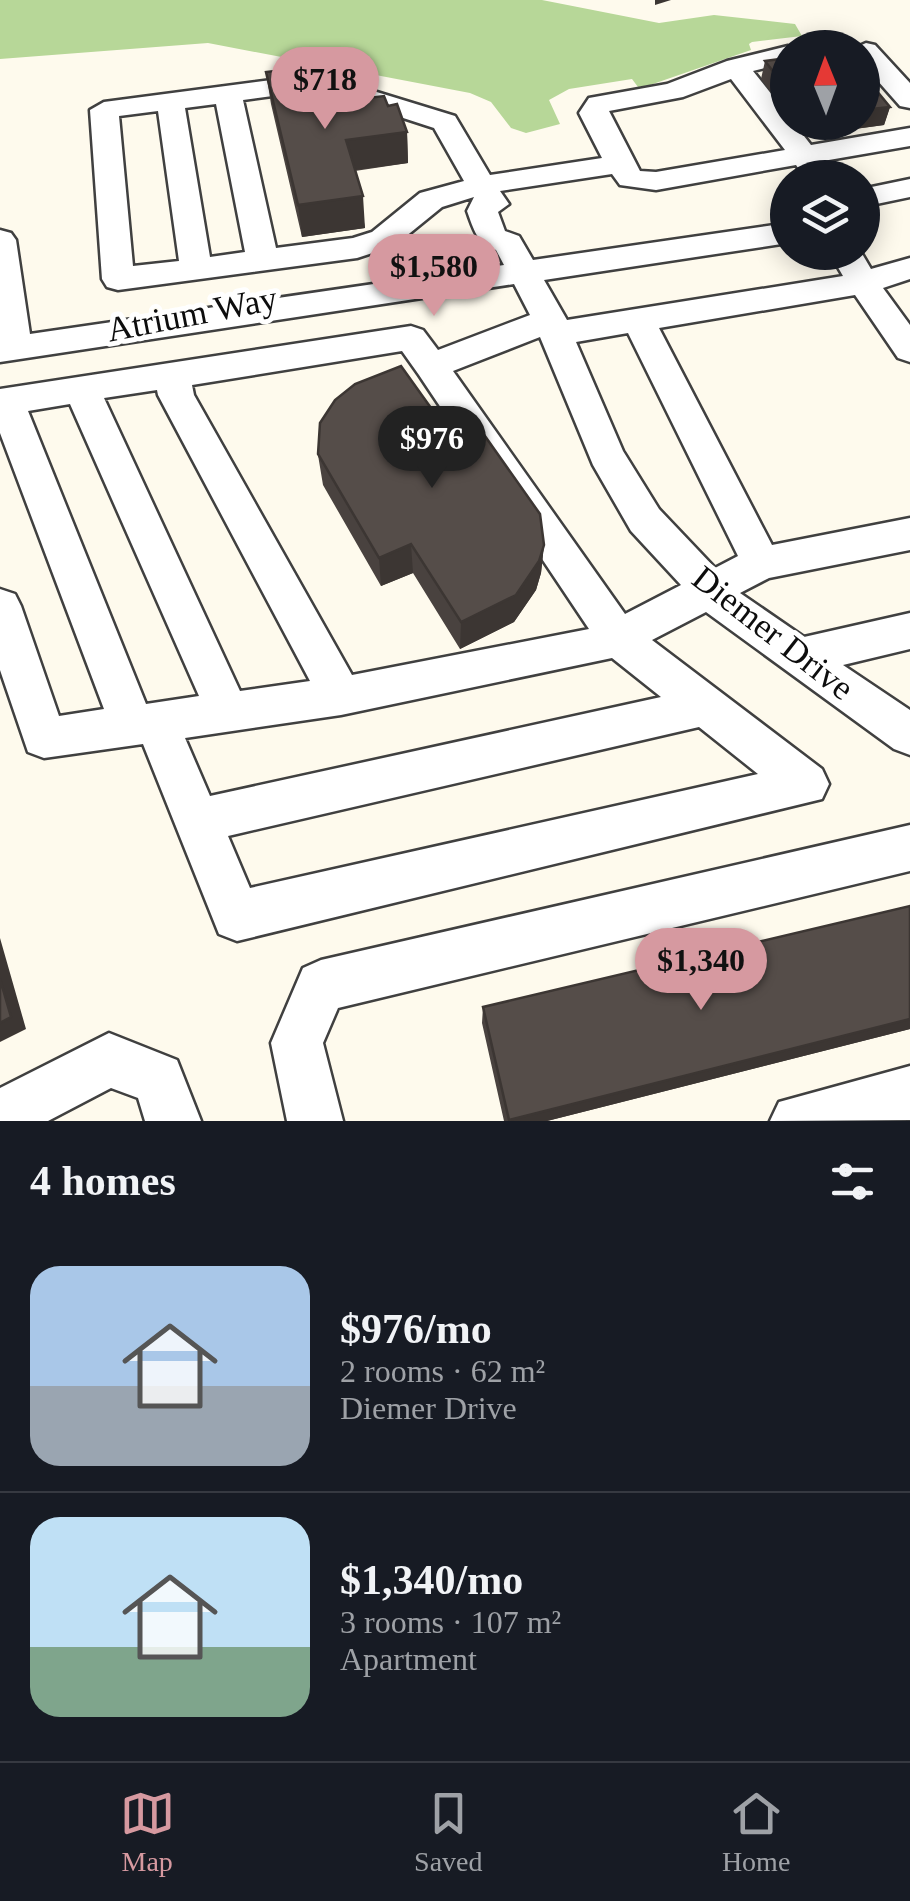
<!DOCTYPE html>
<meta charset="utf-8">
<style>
body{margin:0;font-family:"Times New Roman",serif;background:#242831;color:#f1f3f6;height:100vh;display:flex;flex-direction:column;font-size:38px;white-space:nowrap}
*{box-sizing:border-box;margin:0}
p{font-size:32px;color:#9ea1a6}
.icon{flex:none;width:55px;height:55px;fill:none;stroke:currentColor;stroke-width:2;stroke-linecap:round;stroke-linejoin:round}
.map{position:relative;height:1121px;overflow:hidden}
.panel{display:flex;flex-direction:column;background:#171b24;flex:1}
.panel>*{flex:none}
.needle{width:65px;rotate:359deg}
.controls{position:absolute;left:770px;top:30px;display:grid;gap:20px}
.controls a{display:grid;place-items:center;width:110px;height:110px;border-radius:50%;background:#171b24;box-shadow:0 5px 25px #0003;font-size:50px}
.price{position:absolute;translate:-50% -85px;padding:0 22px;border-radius:35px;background:#d699a0;color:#111;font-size:32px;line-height:65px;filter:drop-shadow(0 2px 5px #0008)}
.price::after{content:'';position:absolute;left:50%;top:60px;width:30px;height:22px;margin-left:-15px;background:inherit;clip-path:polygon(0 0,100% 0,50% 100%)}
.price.current{background:#222;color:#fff}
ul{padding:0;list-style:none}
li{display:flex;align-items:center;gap:30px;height:250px;padding:0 30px}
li+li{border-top:2px solid #363941}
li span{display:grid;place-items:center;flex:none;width:280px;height:200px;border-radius:30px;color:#555}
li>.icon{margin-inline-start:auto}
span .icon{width:120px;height:120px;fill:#fffc;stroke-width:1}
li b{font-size:42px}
h2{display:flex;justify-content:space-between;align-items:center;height:120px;padding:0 30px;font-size:42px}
.menu{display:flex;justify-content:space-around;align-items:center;height:140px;border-top:2px solid #363941;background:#171b24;font-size:28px;color:#9ea1a6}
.menu a{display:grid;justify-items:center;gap:5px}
.menu .current{color:#d699a0}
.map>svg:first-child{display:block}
</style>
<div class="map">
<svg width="910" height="1121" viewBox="0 0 910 1121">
<rect width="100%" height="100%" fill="#fefaed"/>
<path fill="#b7d798" d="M0,0H542L659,23L714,15L795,24L802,36L752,42L749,44L751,50L650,85L638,87L632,79L569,89L549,100L560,124L526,133L511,128L491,102L470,93L208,43L0,59Z"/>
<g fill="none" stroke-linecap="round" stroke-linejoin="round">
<defs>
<path id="minor" d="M866,43L875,45L910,83V108L900,106L862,63V48H855Z
M788,46L794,48H788V62L753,71L788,115V122H793L811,145L910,128V146L823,161L833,174L830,178H805L796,165L656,190L620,185L612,174L500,191L509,204L498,212L505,231L519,236L533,260L788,223V243L544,280L567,320L843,276L829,252H861L871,269L910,258V279L883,288L910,325V362L898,358L855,295L659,328L772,545L910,518V550L769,578L740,593L804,637L910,613V649L843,665L910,710V755L894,749L706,612L652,640L822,769L829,784L822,799L237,941L219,934L143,744L44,758L28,752L0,670V589L15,594L21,606L59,716L104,709L0,433V389L411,326L423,330L438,350L530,315L514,284L0,362V230L11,233L16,240L30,334L504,265L496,250C476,242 474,230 467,211L474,197L442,207L394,246L357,258L118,290L107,287L102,279L90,110L104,102L318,74L455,116L490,175L602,158L579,113L589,98L667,84L727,61ZM731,79L785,150L656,172L640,171L609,111L683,97ZM317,90L434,128L464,181L420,193L372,232L353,238L276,248L243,100ZM216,104L245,252L210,257L185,108ZM158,111L179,261L133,266L119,116ZM628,333L738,556L715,568L659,509L623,451L576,342ZM540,337L593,465L631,531L681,585L625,614L453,371ZM402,351L419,375L589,629L352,675L194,395L192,385ZM157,390L158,395L310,681L240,691L104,398ZM70,404L199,696L146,704L28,411ZM612,658L661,697L210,796L185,738L341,715ZM699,727L758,774L250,888L228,836Z
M910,179V197L862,207V189Z
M910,825V871L338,1008L323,1043L343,1121H287L271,1043L303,968L321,960Z
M109,1033L177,1060L201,1121H145L138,1098L111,1088L48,1121H0V1088Z
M910,1066V1120L770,1121L779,1102Z"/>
</defs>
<use href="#minor" stroke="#404040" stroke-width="5"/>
<use href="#minor" fill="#fff" fill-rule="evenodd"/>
</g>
<path fill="#49423f" d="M788,58V115L761,79L765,61Z
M266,72L336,102L388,106L407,132L408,163L355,171L365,228L302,237L271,104Z
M890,107L884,125L803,136L793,122H862Z
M441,422L544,545L541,573L536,590L514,622L460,649L413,573L381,586L323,485L318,455Z
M483,1007L910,1029L547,1121H504L482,1023Z"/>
<path fill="#3c3633" d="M655,0H671L655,5Z
M890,107L884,125L803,136L806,122H862V110Z
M407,132L408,163L348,171L346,140Z
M363,196L365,228L302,237L298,205Z
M411,544L413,573L381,586L379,558Z
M544,545L541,573L536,590L514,622L460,649L461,622Z
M0,938L26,1029L0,1042Z
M910,1019V1029L547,1121H508Z"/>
<path fill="#554d49" stroke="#3c3633" stroke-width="2.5" d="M788,58V91L765,61Z
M325,65L336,102L384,96L388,106L397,104L407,132L346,140L363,196L298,205L266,72Z
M862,73L890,107L862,110Z
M401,366L441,422L468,412L540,514L544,545L539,561L516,595L461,622L411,544L379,558L318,454L320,423L335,400L355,384Z
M910,906V1019L509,1120L483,1007Z
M0,979L11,1017L0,1023Z"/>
<g text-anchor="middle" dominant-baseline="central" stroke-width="10" stroke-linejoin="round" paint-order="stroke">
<g font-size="35" fill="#0d0d0d" stroke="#fff">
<text transform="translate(192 314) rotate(-11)">Atrium Way</text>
<text transform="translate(773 633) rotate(38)">Diemer Drive</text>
</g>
</g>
</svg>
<div class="controls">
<a><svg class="needle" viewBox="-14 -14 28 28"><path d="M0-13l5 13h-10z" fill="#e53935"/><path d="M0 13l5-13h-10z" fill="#9ea1a6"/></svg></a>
<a><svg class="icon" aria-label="layers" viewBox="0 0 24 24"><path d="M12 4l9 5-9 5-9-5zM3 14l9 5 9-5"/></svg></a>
</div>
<b class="price" style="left:325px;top:132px">$718</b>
<b class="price" style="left:434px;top:319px">$1,580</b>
<b class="price current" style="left:432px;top:491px">$976</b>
<b class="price" style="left:701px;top:1013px">$1,340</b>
</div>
<section class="panel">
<h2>4 homes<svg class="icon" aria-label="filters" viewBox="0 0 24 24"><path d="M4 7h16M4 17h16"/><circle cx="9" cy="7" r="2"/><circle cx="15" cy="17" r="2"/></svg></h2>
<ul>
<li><span style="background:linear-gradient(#a9c7e8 60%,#9aa5b1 0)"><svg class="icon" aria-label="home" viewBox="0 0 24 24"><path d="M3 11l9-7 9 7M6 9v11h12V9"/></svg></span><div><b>$976/mo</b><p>2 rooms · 62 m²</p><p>Diemer Drive</p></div></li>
<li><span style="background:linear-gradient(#bfe0f5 65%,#7fa58c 0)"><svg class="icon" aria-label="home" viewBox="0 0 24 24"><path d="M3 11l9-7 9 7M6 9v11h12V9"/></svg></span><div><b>$1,340/mo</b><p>3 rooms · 107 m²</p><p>Apartment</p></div></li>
</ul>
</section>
<nav class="menu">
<a class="current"><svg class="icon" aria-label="map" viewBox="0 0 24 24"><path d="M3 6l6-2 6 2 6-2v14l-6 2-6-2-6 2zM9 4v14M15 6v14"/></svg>Map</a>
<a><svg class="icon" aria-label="saved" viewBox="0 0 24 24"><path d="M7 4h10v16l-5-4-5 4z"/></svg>Saved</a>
<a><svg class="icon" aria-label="home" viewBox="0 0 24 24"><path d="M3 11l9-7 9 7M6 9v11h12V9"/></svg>Home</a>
</nav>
